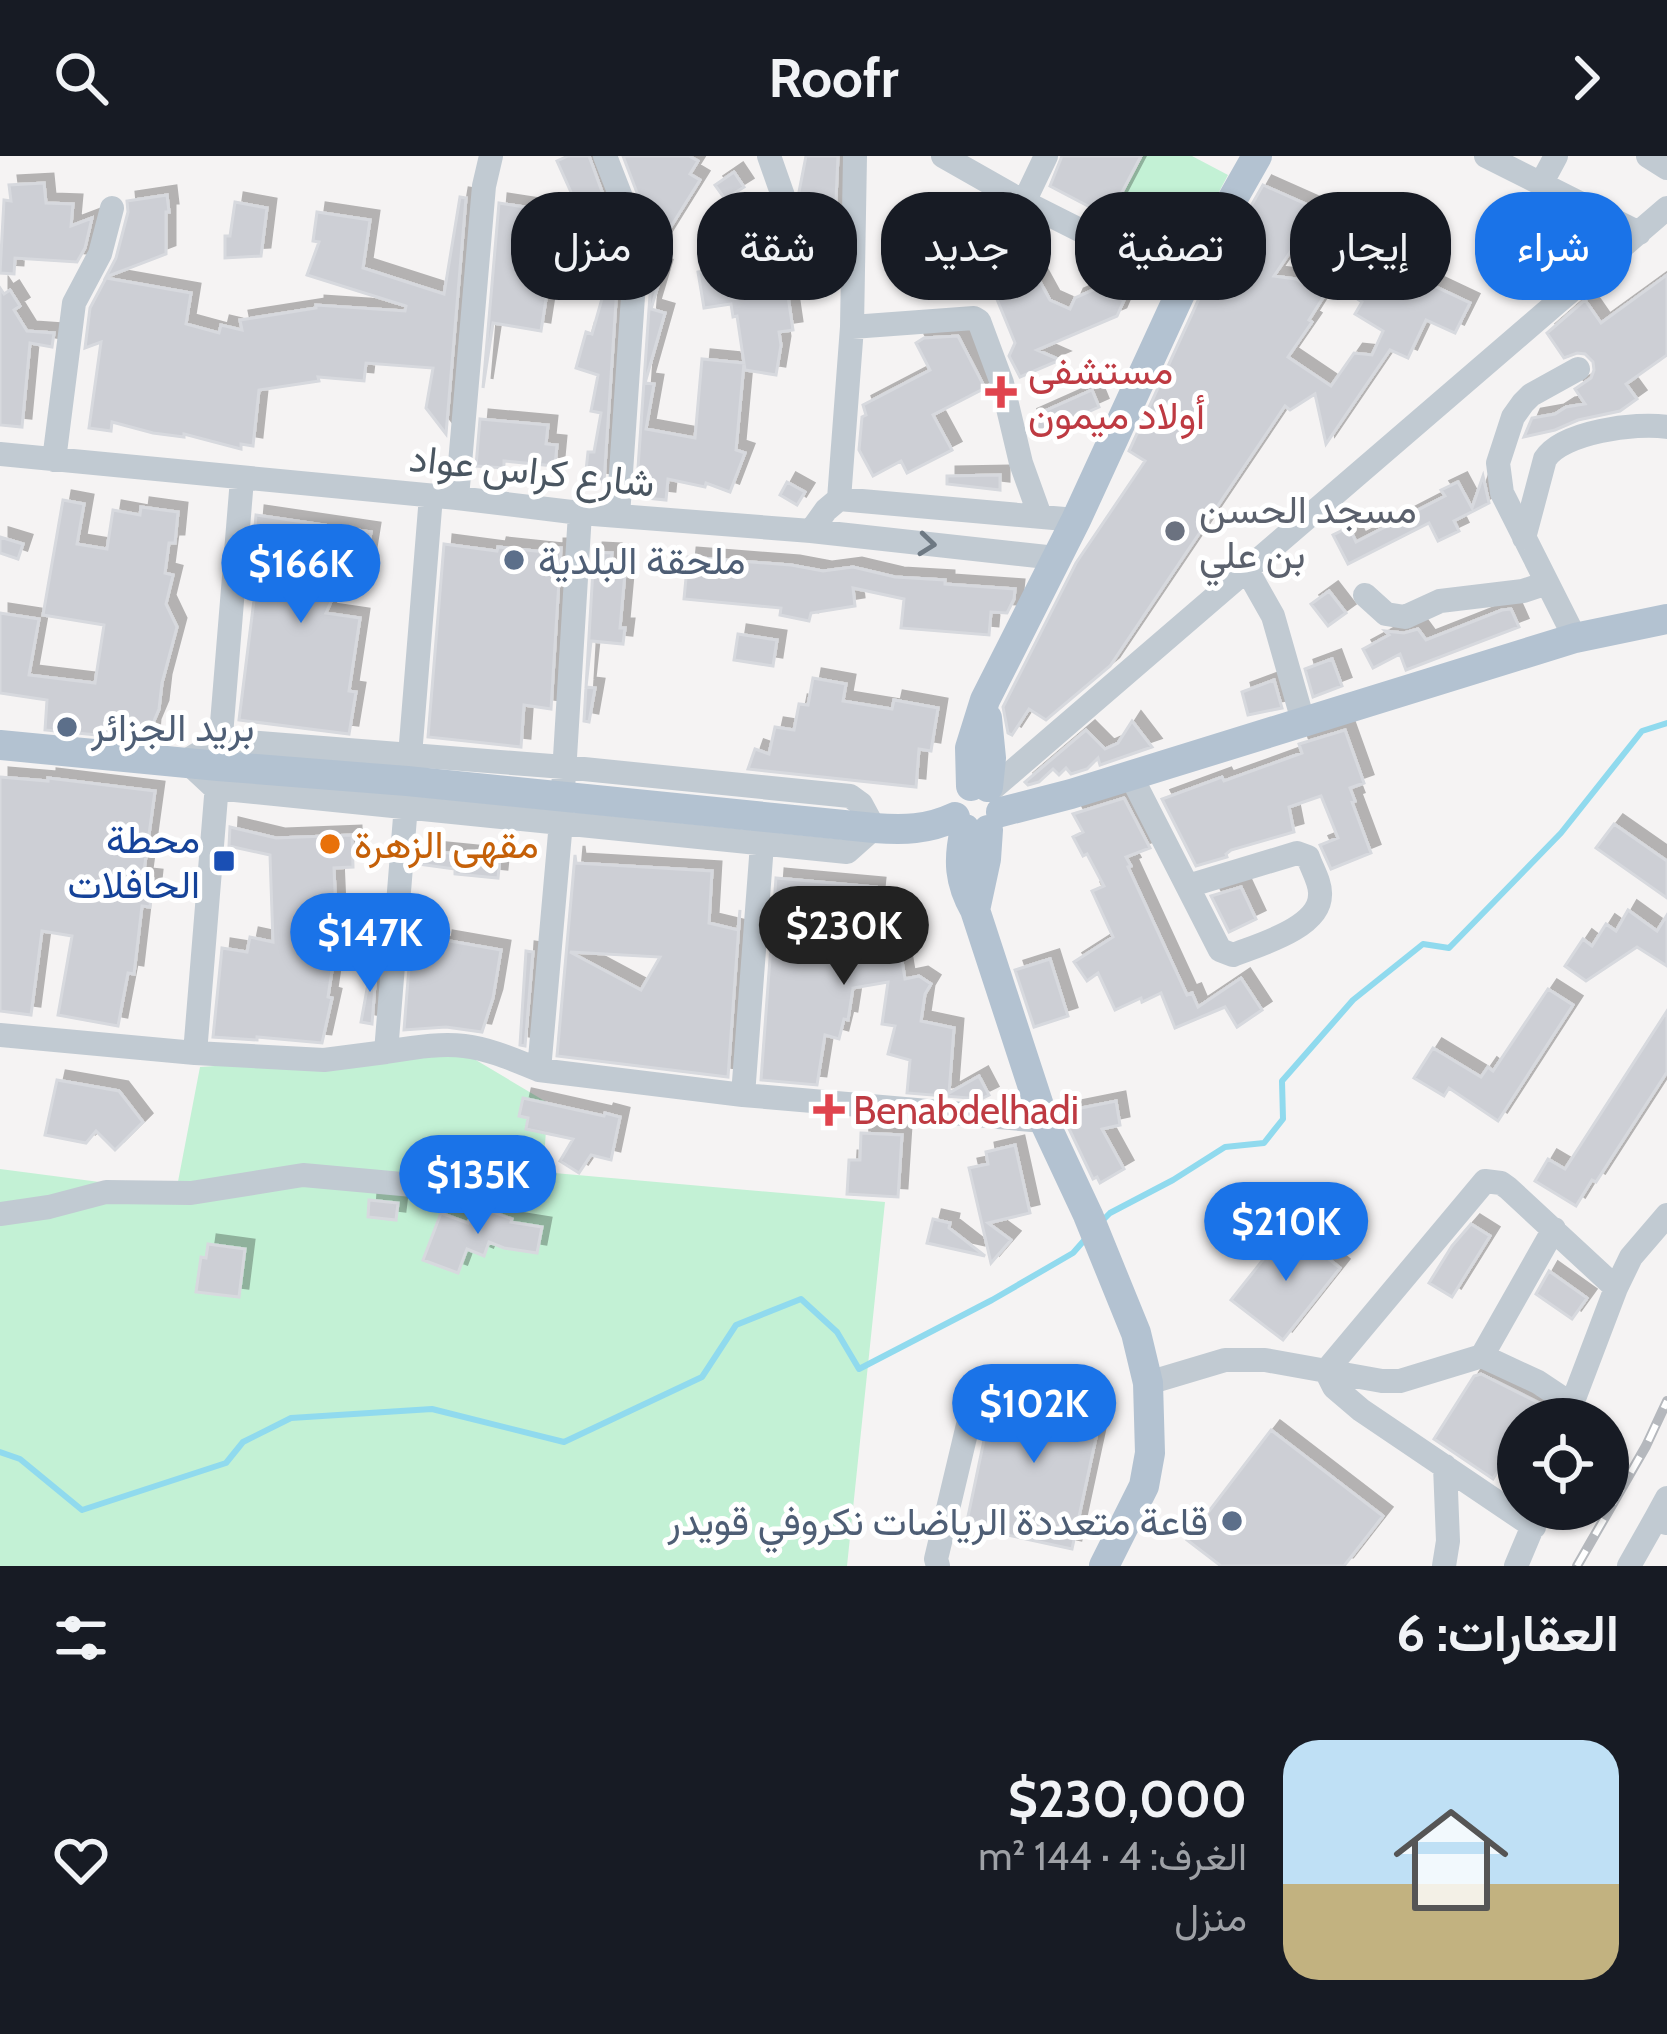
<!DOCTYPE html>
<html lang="ar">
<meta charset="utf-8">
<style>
body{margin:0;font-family:Cabin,Vazirmatn,sans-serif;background:#20242c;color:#f1f3f6;direction:rtl;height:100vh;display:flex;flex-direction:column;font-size:45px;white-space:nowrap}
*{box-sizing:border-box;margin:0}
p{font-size:39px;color:#9ea1a6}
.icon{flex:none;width:66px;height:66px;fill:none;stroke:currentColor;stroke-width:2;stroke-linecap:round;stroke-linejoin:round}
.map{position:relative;height:1410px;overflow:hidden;direction:ltr}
.side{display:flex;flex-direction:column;background:#171b24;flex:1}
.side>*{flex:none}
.hud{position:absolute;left:36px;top:36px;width:1596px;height:108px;direction:rtl;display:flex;gap:24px}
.fabs{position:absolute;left:1497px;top:1242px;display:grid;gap:24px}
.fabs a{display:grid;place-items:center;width:132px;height:132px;border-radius:50%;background:#171b24;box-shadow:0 3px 9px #0004;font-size:60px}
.price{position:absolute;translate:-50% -102px;padding:0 27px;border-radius:42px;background:#1a73e8;color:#fff;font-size:39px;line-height:78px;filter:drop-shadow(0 3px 6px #0008)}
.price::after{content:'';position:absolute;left:50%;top:72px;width:36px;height:27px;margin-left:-18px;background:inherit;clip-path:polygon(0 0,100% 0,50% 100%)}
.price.selected{background:#222;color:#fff}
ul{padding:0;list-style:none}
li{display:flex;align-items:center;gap:36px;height:300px;padding:0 48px}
li span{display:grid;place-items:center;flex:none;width:336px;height:240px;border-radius:36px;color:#555}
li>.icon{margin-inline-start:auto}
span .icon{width:144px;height:144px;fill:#fffc;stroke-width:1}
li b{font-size:51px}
h2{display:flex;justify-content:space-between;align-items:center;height:144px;padding:0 48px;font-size:51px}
.tag{padding:0 42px;border-radius:48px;background:#171b24;box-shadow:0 3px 9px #0004;font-size:42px;line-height:108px}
.tag.selected{background:#1a73e8;color:#fff}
header{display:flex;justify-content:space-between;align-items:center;height:156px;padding:0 48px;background:#171b24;font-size:54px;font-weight:700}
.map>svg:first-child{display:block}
</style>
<header><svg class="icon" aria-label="forward" viewBox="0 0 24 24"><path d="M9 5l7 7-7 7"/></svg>Roofr<svg class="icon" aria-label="search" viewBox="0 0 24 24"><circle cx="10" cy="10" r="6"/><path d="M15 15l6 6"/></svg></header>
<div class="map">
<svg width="1667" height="1410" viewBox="0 0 1667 1410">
<defs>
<filter id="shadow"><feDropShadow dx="9" dy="-9" stdDeviation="0" flood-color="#0004"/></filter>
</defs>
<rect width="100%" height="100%" fill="#f5f3f3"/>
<path fill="#c3f1d5" d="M1143,0H1192L1228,19L1182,105L1108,66Z
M459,894L548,947L543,1016L885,1046L847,1410H0V1013L176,1036L200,911Z"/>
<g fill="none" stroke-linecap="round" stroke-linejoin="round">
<path stroke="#90daee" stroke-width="6" d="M1101,1066L1110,1057L1173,1024L1225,991L1264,987L1283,963L1282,925L1353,844L1423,788L1449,792L1561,677L1642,575L1667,567
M0,1296L20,1303L82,1354L226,1307L243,1286L291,1262L432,1253L564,1286L702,1221L736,1169L801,1143L837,1176L859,1213L992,1144L1073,1097L1088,1080"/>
</g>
<path fill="#cdcfd5" stroke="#d7d9de" stroke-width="3" fill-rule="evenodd" filter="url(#shadow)" d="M568,0H589L612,63L588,74L557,5Z
M623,0H689L698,5L690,18L700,24L652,101V76Z
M806,0H838L834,86L815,82L799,36Z
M1062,0H1141L1109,61L1050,30Z
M734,16L744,31L725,43L715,29Z
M44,27L46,47L73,48L71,70L92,62L85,92L77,106L15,102L14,118L0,117L4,44L11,45L9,29Z
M1263,29L1310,50L1304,62L1341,85L1332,99L1301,80L1274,120L1296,123L1324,140L1309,164L1312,166L1288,201L1331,230L1354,197L1372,199L1383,175L1355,158L1362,146L1356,142L1362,130L1379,135L1381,132L1386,133L1382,130L1398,98L1417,107L1411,119L1470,147L1455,177L1426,164L1408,202L1390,194L1326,288L1315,238L1290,254L1285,250L1110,510L1046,564L1029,553L1012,579L1008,577L1003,551L1076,407L1145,305L1129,295L1202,136Z
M167,39L169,56H166V98L106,121L116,102L128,56L127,45Z
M460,41L466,42L446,278L426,252L433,212L366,207L364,225L318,221L319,225L259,234L253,290L241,288V293L184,278V281L153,277L112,266L111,275L89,272L101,186L85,192L90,152L106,122L191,137L186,168L219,177L221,169L242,174L240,164L316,152V149L405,155L406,150L307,119L319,86L313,85L317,56L370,64L363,112L444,138Z
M235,46L267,52L261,100L225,102V80H230Z
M499,47L570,58L567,80L556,79L541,175L493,167L483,232Z
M949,49L992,81L998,74L1022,93L1050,144L1070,153L1075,142L1109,127L1114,140L1124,144L1117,160L1037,194L1060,204L1020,221L1009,200L1015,187L984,112L969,133L950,119L968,95L933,69Z
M1521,58L1555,80L1529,119L1496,97Z
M616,75L620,85L604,326L585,324L588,296H594L601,257L591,255L598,219L576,212L586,176L592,178L616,93L608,89Z
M739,75L750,88L754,117L784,113L793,174L779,176L781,189L776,219L745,214L744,207L736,294L745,297L730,336L706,327L705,331L668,323L666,344L636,341L652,110L663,113L651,153L665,157L645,227L654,228L646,273L695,282L702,203L744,207L737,160L733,161L731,148L704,152L698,116L731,111L717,94Z
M1667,119V199L1626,228L1637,243L1620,255L1578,264L1555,274L1524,281L1532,262L1555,258L1566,251L1585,248L1575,233L1591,222L1594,214L1593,206L1585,198L1577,197L1564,202L1547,177L1585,144L1601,167Z
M0,132L4,138L10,134L20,150L14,154L27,175L54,177L52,191L30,187L22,271L0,269Z
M958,180L985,232L933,259L952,294L907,317L901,305L873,320L859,294L862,261L866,259L863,249L930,214L916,187L924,182Z
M1092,234L1099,251L1037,279L1029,262Z
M480,263L548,269L546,288L557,289L555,310L504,305V312L476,310Z
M1000,319V334L947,328V320Z
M1483,320L1489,347L1454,365L1459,375L1438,385L1429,367L1348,408L1333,379L1349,371L1356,386L1445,340L1441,334L1458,326L1472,352Z
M787,326L805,336L797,349L780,339Z
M63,344L84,348L77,388L107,393L113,354L140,359L141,351L178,356L175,387H169L165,417L173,419L166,448L177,471L162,527L159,553L151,572L150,584L45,574L47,544L0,537V457L39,463L29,519L95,527L104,469L43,459Z
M256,359L371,376L365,413L347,410L326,457L360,462L349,535L356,536L349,578L239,564L254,444L249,443L251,419L256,408L252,406Z
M0,381L23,388L18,403L0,397Z
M444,388L497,395L498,391L555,397V392H561L551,553L524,549L521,591L428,581Z
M594,396L612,397L610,416L625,417L620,472H625L623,488L591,485L586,531L595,532L589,566L584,565Z
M688,401L791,409L823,415L853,411L895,421L945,424V428L1015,433L1014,443L1007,457L991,456L989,479L901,472L904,443L853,432L855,450L811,457L809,465L780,459L781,452L684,443Z
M1329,435L1346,457L1328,470L1311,448Z
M1511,453L1519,471L1406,514L1400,498L1373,512L1363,493L1389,479L1385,475L1404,477L1418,473L1426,484L1502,454Z
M738,478L777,484L773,510L734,504Z
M1332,503L1342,530L1313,541L1305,513Z
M813,522L846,528L843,545L892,553L894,544L938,552L931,595L919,593L916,631L748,613L755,593L769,598L775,571L794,574L799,548L808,549Z
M1274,524L1282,552L1248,559L1242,536Z
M1132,565L1152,591L1100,609L1098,602L1087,613L1071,618L1066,612L1059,619L1053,613L1039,626L1028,629L1025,626L1086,574L1105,593L1118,587Z
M1345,574L1364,627L1350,632L1355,645L1352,646L1371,697L1331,713L1320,689L1338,682L1321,640L1289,651L1294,676L1231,694L1226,698L1227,701L1196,710L1162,643L1222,621L1224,625L1302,597L1299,588Z
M0,621L48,625V622L155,635L143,722L153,723L150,751L142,750L134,818L128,817L118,870L58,859L72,780L42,775L31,859L0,855Z
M1124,642L1150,692L1126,701L1131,710L1128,711L1187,839L1192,837L1198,851L1241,822L1262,854L1237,871L1225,851L1175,872L1161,837L1142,846L1141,842L1115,854L1098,817L1087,825L1074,806L1113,781L1092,735L1104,730L1087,698L1083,700L1073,681L1083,676L1073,658Z
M1614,668L1667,705V742L1596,692Z
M230,671L276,682L352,679L353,711L334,712L336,758H333L323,792H327L324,807L333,808L328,841L332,842L322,887L257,881V884L213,881L222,792L247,796L250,781L273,786L270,699L229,690Z
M419,694L500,702L498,722L455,718V713L418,708Z
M575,699L576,707L712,715L709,767L738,774L740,754L728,921L557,900ZM570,796L660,801L641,834Z
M776,722L876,731L871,779L903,784L901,799L905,823L919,820L931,828L925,838L921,865L954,872L949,937L979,920L989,939L981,943L907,937L910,904L888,898L895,870L882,868L888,826L853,832L848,864L844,863L839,883L825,879L817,929L761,924Z
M1241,731L1256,763L1229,776L1211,740Z
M1628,754L1657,775L1667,759V810L1637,791L1586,825L1565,810L1583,783L1592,790L1606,768L1616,775Z
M444,784L501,794L493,842L482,876L446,871L404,874L411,786L443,791Z
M526,795L533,796L525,890L520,889Z
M373,800L377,801L372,868L361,866Z
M1050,803L1068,860L1034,871L1015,814Z
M1548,833L1573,849L1498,965L1449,932L1444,940L1414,922L1433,892L1481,921L1488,911L1493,915Z
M1667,855V916L1596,1026L1592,1024L1576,1050L1535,1025L1548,1003L1565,1013Z
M57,924L119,935L143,966L115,994L96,975L86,987L45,979Z
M523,942L604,960L605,957L620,961L611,1004L591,999L579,1017L560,1005L573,983L526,973L528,962L519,960Z
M1116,945L1120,969L1102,973L1124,1013L1100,1027L1097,1021L1093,1023L1061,956Z
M861,977L902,979L898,1041L847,1038L849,1004H860Z
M1015,989L1030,1057L988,1067L1011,1084L991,1107L969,1012L988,1008L986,996Z
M369,1044L398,1047L396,1064L368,1061Z
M475,1049L512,1063L511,1066L542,1071L537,1097L504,1092L489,1086L484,1100L467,1093L458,1117L423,1104L441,1057L468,1067Z
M933,1063L950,1067L949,1072L985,1100L927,1087Z
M1471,1068L1490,1080L1452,1141L1429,1127L1452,1090Z
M1289,1071L1340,1112L1283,1184L1231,1144Z
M208,1088L245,1093L239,1141L196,1136L201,1101L206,1102Z
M1549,1115L1587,1142L1572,1163L1536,1138Z
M1481,1218L1541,1248L1531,1263H1518V1283L1493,1323L1434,1283L1474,1220Z
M996,1227L1103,1249L1072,1393L966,1370Z
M1271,1274L1383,1360L1344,1410H1221L1187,1384Z"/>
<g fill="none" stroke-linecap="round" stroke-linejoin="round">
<path stroke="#c1cad2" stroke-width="24" d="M605,0L637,82L618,360
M769,0L802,94L818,107L853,109
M943,0L1024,46L1185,127
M1486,0L1639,77
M1648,0L1667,12
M1541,28L1556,0
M1024,46L1046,0
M852,171L974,162L979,165L1002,227L1021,307L1040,360
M0,298L457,342L580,357L811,375L1056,402
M54,304L74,147L100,98L112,52
M457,342L484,30L491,0
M839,343L852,171L855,0
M811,375L826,354L839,343L1076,364
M1524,382L1545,303C1562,276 1636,266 1667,271
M1247,414L1273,460L1303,565
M1365,439L1386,458L1405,461L1440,445L1523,435L1547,427
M1575,482L1502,337L1498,307L1513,261L1523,247L1531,239L1578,213
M221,584L564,611L850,640L861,648L874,672L847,696L215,632L186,605Z
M1130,618L1220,794L1233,799C1258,789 1320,772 1320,739C1321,727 1312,713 1308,701L1297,697L1188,730
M992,633L1667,52
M0,879L195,897L242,323
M386,896C458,884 472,886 539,914L561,666L580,357
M195,897L324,904L386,896L431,340
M539,914L743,939L763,675
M743,939L1044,965
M0,1058L49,1051L106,1036L191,1037L303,1019L413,1029L458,1027
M1482,1200L1554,1073
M1148,1227L1225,1204H1265L1382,1225H1400L1482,1200L1538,1226L1571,1248
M1567,1261L1616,1132L1631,1101L1667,1059
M1667,1342L1655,1364L1667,1367
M1534,1371L1361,1254L1334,1231L1326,1215L1485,1025L1501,1027L1508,1032L1616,1132
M938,1410L936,1403L972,1252
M1444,1410L1448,1385L1445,1310
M1516,1410L1540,1353
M1629,1410L1655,1364"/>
<path stroke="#b3c2d1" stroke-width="30" d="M987,562L991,602L988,631
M0,589L218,610L407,625L874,672C904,674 927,674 955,661
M971,630L970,592L985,544L1076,364L1185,127L1257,0
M1001,656L1071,638L1575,482L1667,463
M965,673C958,704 959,726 975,754L1044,965L1088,1059L1136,1177L1148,1227L1150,1297L1144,1330L1104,1410
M975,754L986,703L988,674"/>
<defs>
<path id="rail" d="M1577,1410L1646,1290L1667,1245"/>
</defs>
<use href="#rail" stroke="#b5b8bd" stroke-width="10"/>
<use href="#rail" stroke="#fff" stroke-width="6" stroke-dasharray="18" stroke-linecap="butt"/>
</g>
<defs><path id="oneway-chevron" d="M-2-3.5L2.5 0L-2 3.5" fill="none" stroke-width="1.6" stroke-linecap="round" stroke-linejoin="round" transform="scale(3)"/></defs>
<use stroke="#6e7983" href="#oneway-chevron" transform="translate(927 388) rotate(6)"/>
<g fill="#e0444e" stroke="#fff" stroke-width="4.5">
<path d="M995 218h12v12h12v12h-12v12h-12v-12h-12v-12h12z"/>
<path d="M823 936h12v12h12v12h-12v12h-12v-12h-12v-12h12z"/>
</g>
<circle fill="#6b7280" stroke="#fff" stroke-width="4.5" cx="1175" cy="375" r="12"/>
<g fill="#5c6f8a" stroke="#fff" stroke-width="4.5">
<circle cx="514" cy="404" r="12"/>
<circle cx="67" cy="571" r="12"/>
<circle cx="1232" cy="1365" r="12"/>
</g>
<circle fill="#e8710a" stroke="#fff" stroke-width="4.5" cx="330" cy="688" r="12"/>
<rect fill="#1a4fb4" stroke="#fff" stroke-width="4.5" x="212" y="693" width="24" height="24" rx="6"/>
<g text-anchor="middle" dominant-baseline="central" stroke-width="10" stroke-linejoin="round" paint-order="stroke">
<g font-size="39" fill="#be3a42" stroke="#fff" text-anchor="start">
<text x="1028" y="214">مستشفى<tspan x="1028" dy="45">أولاد ميمون</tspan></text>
<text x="853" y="954">Benabdelhadi</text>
</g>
<g font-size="39" fill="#4a5661" stroke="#fff">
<text transform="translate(532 314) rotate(6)">شارع كراس عواد</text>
</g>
<g font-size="39" fill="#5b616d" stroke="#fff" text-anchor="start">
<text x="1199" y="353">مسجد الحسن<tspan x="1199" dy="45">بن علي</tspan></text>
</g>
<g font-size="39" fill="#4e5e75" stroke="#fff" text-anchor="start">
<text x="538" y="404">ملحقة البلدية</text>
<text x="91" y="571">بريد الجزائر</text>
<text x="1208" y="1365" text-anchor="end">قاعة متعددة الرياضات نكروفي قويدر</text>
</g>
<g font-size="39" fill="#164399" stroke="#fff" text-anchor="end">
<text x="200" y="683">محطة<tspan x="200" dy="45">الحافلات</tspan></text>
</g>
<g font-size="39" fill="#c56008" stroke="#fff" text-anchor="start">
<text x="354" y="688">مقهى الزهرة</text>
</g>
</g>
</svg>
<div class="fabs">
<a><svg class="icon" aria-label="locate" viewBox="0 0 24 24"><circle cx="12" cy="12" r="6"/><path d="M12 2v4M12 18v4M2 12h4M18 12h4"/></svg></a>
</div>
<b class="price" style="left:301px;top:470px">$166K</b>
<b class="price selected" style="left:844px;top:832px">$230K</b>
<b class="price" style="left:370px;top:839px">$147K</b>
<b class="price" style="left:478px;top:1081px">$135K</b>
<b class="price" style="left:1286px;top:1128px">$210K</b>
<b class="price" style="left:1034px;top:1310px">$102K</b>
<div class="hud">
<a class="tag selected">شراء</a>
<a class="tag">إيجار</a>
<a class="tag">تصفية</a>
<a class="tag">جديد</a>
<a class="tag">شقة</a>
<a class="tag">منزل</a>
</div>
</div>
<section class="side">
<h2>العقارات: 6<svg class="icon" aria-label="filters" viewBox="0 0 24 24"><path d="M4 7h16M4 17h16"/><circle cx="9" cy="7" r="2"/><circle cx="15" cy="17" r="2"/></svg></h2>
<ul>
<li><span style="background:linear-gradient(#bfe0f5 60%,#c2b280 0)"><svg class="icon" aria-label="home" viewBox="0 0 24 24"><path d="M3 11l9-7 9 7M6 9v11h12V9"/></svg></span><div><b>$230,000</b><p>الغرف: 4 · 144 m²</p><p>منزل</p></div><svg class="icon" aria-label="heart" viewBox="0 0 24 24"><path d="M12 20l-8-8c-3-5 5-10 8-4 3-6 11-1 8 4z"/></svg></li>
</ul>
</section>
